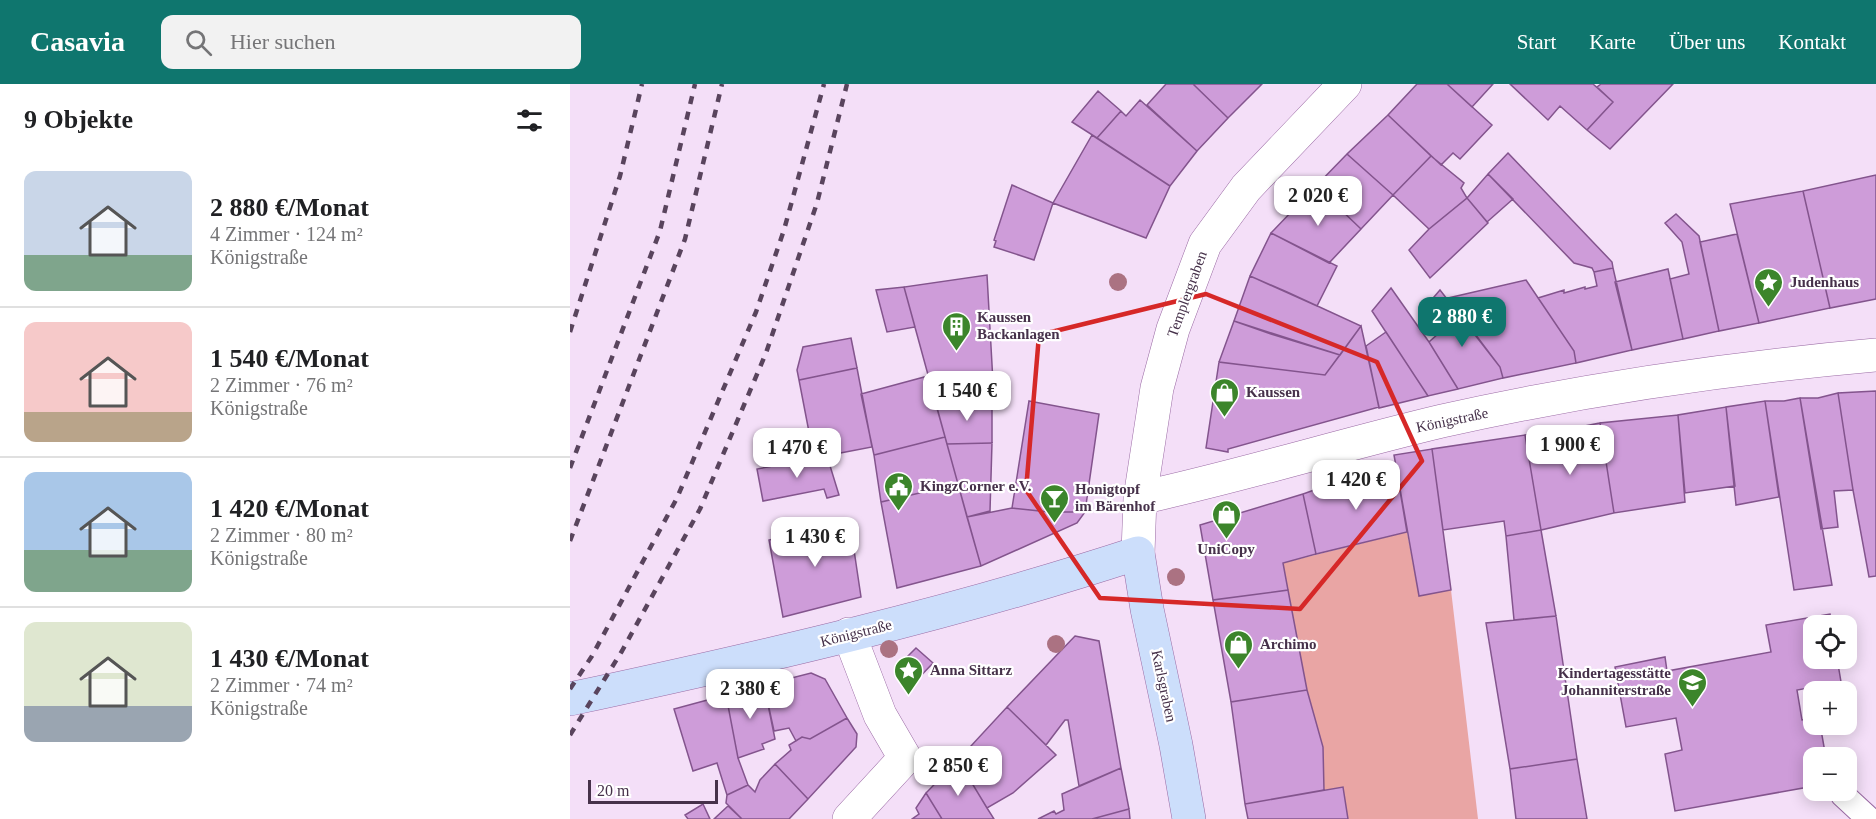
<!DOCTYPE html>
<html lang="de">
<meta charset="utf-8">
<style>
body{margin:0;font-family:"Times New Roman",serif;background:#f2f2f2;color:#202124;height:100vh;display:flex;flex-direction:column;font-size:22px;white-space:nowrap}
*{box-sizing:border-box;margin:0}
p{font-size:20px;color:#757577}
.icon{flex:none;width:33px;height:33px;fill:none;stroke:currentColor;stroke-width:2;stroke-linecap:round;stroke-linejoin:round}
.map{position:relative;flex:1;overflow:hidden}
.sheet{display:flex;flex-direction:column;background:#fff;width:570px}
.sheet>*{flex:none}
.fabs{position:absolute;left:1233px;top:531px;display:grid;gap:12px}
.fabs a{display:grid;place-items:center;width:54px;height:54px;border-radius:12px;background:#fff;box-shadow:0 3px 15px #0003;font-size:30px}
.scale{position:absolute;left:18px;bottom:15px;width:130px;box-sizing:border-box;padding-left:6px;border:3px solid #46314a;border-top:0;font-size:16px;line-height:21px;white-space:nowrap;color:#46314a;-webkit-text-stroke:4px #fff;paint-order:stroke}
.price{position:absolute;translate:-50% -51px;padding:0 14px;border-radius:12px;background:#fff;color:#222;font-size:20px;line-height:39px;filter:drop-shadow(0 2px 3px #0008)}
.price::after{content:'';position:absolute;left:50%;top:36px;width:18px;height:14px;margin-left:-9px;background:inherit;clip-path:polygon(0 0,100% 0,50% 100%)}
.price.selected{background:#0f766e;color:#fff}
ul{padding:0;list-style:none}
li{display:flex;align-items:center;gap:18px;height:150px;padding:0 24px}
li+li{border-top:2px solid #e0e0e0}
li span{display:grid;place-items:center;flex:none;width:168px;height:120px;border-radius:12px;color:#555}
li>.icon{margin-inline-start:auto}
span .icon{width:72px;height:72px;fill:#fffc;stroke-width:1}
li b{font-size:26px}
h2{display:flex;justify-content:space-between;align-items:center;height:72px;padding:0 24px;font-size:26px}
header{display:flex;align-items:center;gap:36px;box-sizing:border-box;height:84px;padding:0 30px;background:#0f766e;color:#fff}
header strong{font-size:28px}
nav{display:flex;gap:33px;margin-inline-start:auto;font-size:21px}
.search{width:420px;height:54px;background:#f2f2f2;display:flex;align-items:center;gap:15px;box-sizing:border-box;padding:0 21px;border-radius:12px;color:#757577;font-size:22px}
main{display:flex;flex:1;min-height:0}
.map>svg:first-child{display:block}
</style>
<header>
<strong>Casavia</strong>
<div class="search"><svg class="icon" aria-label="search" viewBox="0 0 24 24"><circle cx="10" cy="10" r="6"/><path d="M15 15l6 6"/></svg>Hier suchen</div>
<nav><a>Start</a><a>Karte</a><a>Über uns</a><a>Kontakt</a></nav>
</header>
<main>
<section class="sheet">
<h2>9 Objekte<svg class="icon" aria-label="filters" viewBox="0 0 24 24"><path d="M4 7h16M4 17h16"/><circle cx="9" cy="7" r="2"/><circle cx="15" cy="17" r="2"/></svg></h2>
<ul>
<li><span style="background:linear-gradient(#c9d6e8 70%,#7fa58c 0)"><svg class="icon" aria-label="home" viewBox="0 0 24 24"><path d="M3 11l9-7 9 7M6 9v11h12V9"/></svg></span><div><b>2 880 €/Monat</b><p>4 Zimmer · 124 m²</p><p>Königstraße</p></div></li>
<li><span style="background:linear-gradient(#f6c9c9 75%,#b9a48a 0)"><svg class="icon" aria-label="home" viewBox="0 0 24 24"><path d="M3 11l9-7 9 7M6 9v11h12V9"/></svg></span><div><b>1 540 €/Monat</b><p>2 Zimmer · 76 m²</p><p>Königstraße</p></div></li>
<li><span style="background:linear-gradient(#a9c7e8 65%,#7fa58c 0)"><svg class="icon" aria-label="home" viewBox="0 0 24 24"><path d="M3 11l9-7 9 7M6 9v11h12V9"/></svg></span><div><b>1 420 €/Monat</b><p>2 Zimmer · 80 m²</p><p>Königstraße</p></div></li>
<li><span style="background:linear-gradient(#dfe7d0 70%,#9aa5b1 0)"><svg class="icon" aria-label="home" viewBox="0 0 24 24"><path d="M3 11l9-7 9 7M6 9v11h12V9"/></svg></span><div><b>1 430 €/Monat</b><p>2 Zimmer · 74 m²</p><p>Königstraße</p></div></li>
</ul>
</section>
<div class="map">
<svg width="1306" height="735" viewBox="0 0 1306 735">
<rect width="100%" height="100%" fill="#f4dff8"/>
<path fill="#e9a5a4" d="M837,448L849,511L881,506L908,735H778L754,706L713,479Z"/>
<path fill="#ce9cd9" stroke="#83548d" stroke-width="1.5" d="M596,0H623L658,34L627,67L577,21Z
M623,0H692L658,34Z
M847,0H877L922,41L890,75L883,69L871,81L818,31Z
M877,0H923L902,23Z
M940,0H1023L1043,18L1017,46L990,22L978,36Z
M1031,0H1103L1040,65L1017,46L1043,18L1027,3Z
M528,7L551,27L527,54L502,38Z
M570,16L627,67L600,102L527,54L551,27L556,32Z
M818,31L861,72L823,111L777,70Z
M522,51L600,102L576,154L483,119Z
M938,69L1042,178L1043,184L1024,188L1022,184L1004,179L918,90Z
M777,70L823,111L791,145L746,102Z
M861,72L894,99L891,104L897,114L859,145L823,111Z
M918,90L943,115L917,138L897,114Z
M1306,91V215L1260,224L1233,107Z
M442,101L483,119L464,176L424,163L426,157L424,156Z
M746,102L791,145L759,179L701,149Z
M1233,107L1260,224L1189,239L1160,120Z
M897,114L918,139L860,194L839,166L859,145Z
M1106,130L1129,152L1149,247L1113,255L1100,195L1119,190L1112,158L1095,139Z
M701,149L767,182L747,222L680,192Z
M1167,150L1189,239L1149,247L1130,158Z
M1043,184L1062,266L1006,279L1004,267L968,214L994,206V209L1015,203V205L1027,202L1024,188Z
M1098,185L1113,255L1062,266L1045,198Z
M417,191L424,316L366,320L334,203Z
M680,192L717,208L791,242L770,271L664,237Z
M956,196L1004,267L1006,279L933,294L930,283L878,214Z
M334,203L345,243L317,248L306,206Z
M821,204L859,258L888,305L858,312L802,227Z
M870,206L930,283L933,294L888,305L859,258L877,242L858,220Z
M664,237L701,250L770,271L755,291L649,278Z
M791,242L809,323L658,365V368L636,364L649,278L755,291Z
M816,248L858,312L809,324L796,262Z
M281,254L287,284L229,296L227,286L233,263Z
M287,284L302,363L244,374L229,296Z
M358,292L375,353L304,371L291,310Z
M1306,307V492L1299,493L1283,406L1268,309Z
M1268,309L1283,406L1264,407L1268,443L1251,445L1230,314H1248Z
M1230,314L1262,501L1224,506L1195,317H1214Z
M422,316V359L377,360L366,320Z
M459,317L529,330L515,428H479L442,424Z
M1195,317L1209,413L1166,421L1156,323Z
M1156,323L1165,402L1115,409L1108,331Z
M1108,331L1115,418L1044,429L1030,339Z
M1030,339L1044,429L971,446L955,351L990,347Z
M955,351L971,446L936,452L934,437L873,446L862,365Z
M375,353L388,400L311,418L304,371Z
M422,359L420,427L397,433L377,360Z
M862,365L881,506L849,512L824,371Z
M257,372L269,411L257,414L254,405L193,417L187,385Z
M826,383L837,448L746,470L733,410L761,400Z
M388,400L411,482L327,504L311,418Z
M733,410L746,470L713,479L718,506L643,516L630,441Z
M442,424L479,428H515L507,439L411,482L397,433Z
M276,437L281,446L291,513L213,533L199,456Z
M971,446L986,532L944,536L936,452Z
M718,506L737,606L661,618L643,516Z
M1260,530L1262,542H1244V574H1267L1271,598L1227,606L1232,636L1244,634V640H1250L1256,674H1244V702L1105,727L1095,670L1112,666L1106,634L1056,643L1045,583L1095,573L1097,587L1201,568L1196,541Z
M986,532L1007,675L940,685L916,539Z
M505,552L529,557L551,684L509,702L498,636H495L476,661L437,623Z
M346,564L363,579L342,601L325,585Z
M241,589L255,595L277,634L240,655L232,653L226,657L219,644L204,647L194,601Z
M194,601L205,655L192,660L194,665L168,674L156,611Z
M737,606L753,663L754,706L675,720L661,618Z
M156,611L168,674L178,701L157,711L147,679L123,687L104,625Z
M437,623L486,671L443,709L417,724L388,676Z
M277,634L287,650L286,663L238,715L205,680L221,666L219,661L232,653L240,655Z
M1007,675L1017,735H946L940,685Z
M388,676L417,724L424,735H372L356,709Z
M205,680L238,715L219,735H172L156,719L157,711L178,701L185,708L190,696Z
M551,684L559,725L522,735H468L484,727L486,730L494,726L492,710Z
M773,703L778,735H678L675,720Z
M356,709L372,735H342L349,730L346,724Z
M133,720L140,735H118L115,731Z
M158,722L172,735H144Z
M559,725L560,735H522Z"/>
<g fill="none" stroke-linecap="round" stroke-linejoin="round">
<defs>
<path id="lane" d="M1273,711L1299,735"/>
<path id="street" d="M570,414C671,392 771,361 872,337C1015,305 1160,284 1306,271
M568,469L570,414L587,304L603,245L635,160L676,104L775,0
M279,735L335,674L310,631L279,550"/>
<path id="secondary" d="M0,615C191,574 382,530 568,469L577,525L606,661L619,735"/>
</defs>
<use href="#lane" stroke="#9a6aa4" stroke-width="26"/>
<use href="#street" stroke="#9a6aa4" stroke-width="34"/>
<use href="#secondary" stroke="#9a6aa4" stroke-width="34"/>
<use href="#lane" stroke="#fff" stroke-width="24"/>
<use href="#street" stroke="#fff" stroke-width="33"/>
<use href="#secondary" stroke="#ccdefb" stroke-width="33"/>
<path stroke="#59445d" stroke-width="4.5" stroke-dasharray="8 8" stroke-linecap="butt" d="M0,248L50,92L72,0
M0,384L90,147L125,0
M0,457L115,155L152,0
M0,605L22,572L107,414L186,228L214,146L254,0
M0,651L52,567L130,425L196,269L247,119L277,0"/>
</g>
<g fill="#ab7282">
<circle cx="548" cy="198" r="9"/>
<circle cx="606" cy="493" r="9"/>
<circle cx="486" cy="560" r="9"/>
<circle cx="319" cy="565" r="9"/>
</g>
<path fill="none" stroke="#d62828" stroke-width="4.5" stroke-linejoin="round" d="M636,210L807,278L852,377L730,525L530,514L456,406L469,251Z"/>
<defs>
<symbol id="sight-pin" viewBox="-11 -11 22 30"><path d="M0 17L-7.5 6A9.5 9.5 0 1 1 7.5 6Z" fill="#3c852b" stroke="#fff"/><path d="M0-6L1.8-2.2L6-1.7L2.9 1.2L3.7 5.4L0 3.3L-3.7 5.4L-2.9 1.2L-6-1.7L-1.8-2.2Z" fill="#fff"/></symbol>
<symbol id="building-pin" viewBox="-11 -11 22 30"><path d="M0 17L-7.5 6A9.5 9.5 0 1 1 7.5 6Z" fill="#3c852b" stroke="#fff"/><path d="M-4-6H4V6H1V3H-1V6H-4ZM-2.5-4.3h1.7v1.8h-1.7ZM.8-4.3h1.7v1.8H.8ZM-2.5-1h1.7V.8h-1.7ZM.8-1h1.7V.8H.8Z" fill="#fff"/></symbol>
<symbol id="shop-pin" viewBox="-11 -11 22 30"><path d="M0 17L-7.5 6A9.5 9.5 0 1 1 7.5 6Z" fill="#3c852b" stroke="#fff"/><path d="M-5-2.5h2.3a2.7 3.5 0 0 1 5.4 0H5L5.5 6h-11ZM-1.5-2.5h3a1.5 2.3 0 0 0-3 0Z" fill="#fff"/></symbol>
<symbol id="civic-pin" viewBox="-11 -11 22 30"><path d="M0 17L-7.5 6A9.5 9.5 0 1 1 7.5 6Z" fill="#3c852b" stroke="#fff"/><path d="M-.6-6.5H3V-4.5H.6V-3L4-1V1h2V6H-6V1h2V-1L-.6-3ZM-1.2 2.5V6h2.4V2.5Z" fill="#fff"/></symbol>
<symbol id="bar-pin" viewBox="-11 -11 22 30"><path d="M0 17L-7.5 6A9.5 9.5 0 1 1 7.5 6Z" fill="#3c852b" stroke="#fff"/><path d="M-6-5H6L.8 .8V4.5H3.5V6h-7V4.5H-.8V.8Z" fill="#fff"/></symbol>
<symbol id="school-pin" viewBox="-11 -11 22 30"><path d="M0 17L-7.5 6A9.5 9.5 0 1 1 7.5 6Z" fill="#3c852b" stroke="#fff"/><path d="M0-5L7-2L0 1L-7-2ZM-4 1L0 2.5L4 1V4Q0 6-4 4Z" fill="#fff"/></symbol>
</defs>
<g fill-rule="evenodd">
<use href="#sight-pin" x="1182" y="182" width="33" height="45"/>
<use href="#building-pin" x="370" y="226" width="33" height="45"/>
<use href="#shop-pin" x="638" y="292" width="33" height="45"/>
<use href="#civic-pin" x="312" y="386" width="33" height="45"/>
<use href="#bar-pin" x="468" y="398" width="33" height="45"/>
<use href="#shop-pin" x="640" y="414" width="33" height="45"/>
<use href="#shop-pin" x="652" y="544" width="33" height="45"/>
<use href="#sight-pin" x="322" y="570" width="33" height="45"/>
<use href="#school-pin" x="1106" y="582" width="33" height="45"/>
</g>
<g text-anchor="middle" dominant-baseline="central" stroke-width="4.5" stroke-linejoin="round" paint-order="stroke">
<g font-size="15" font-weight="bold" fill="#46314a" stroke="#fff" text-anchor="start">
<text x="1220" y="198">Judenhaus</text>
<text x="407" y="233">Kaussen<tspan x="407" dy="17">Backanlagen</tspan></text>
<text x="676" y="308">Kaussen</text>
<text x="350" y="402">KingzCorner e.V.</text>
<text x="505" y="405">Honigtopf<tspan x="505" dy="17">im Bärenhof</tspan></text>
<text x="656" y="465" text-anchor="middle">UniCopy</text>
<text x="690" y="560">Archimo</text>
<text x="360" y="586">Anna Sittarz</text>
<text x="1101" y="589" text-anchor="end">Kindertagesstätte<tspan x="1101" dy="17">Johanniterstraße</tspan></text>
</g>
<g font-size="15" fill="#46314a" stroke="#fff">
<text transform="translate(617 210) rotate(-70)">Templergraben</text>
<text transform="translate(882 336) rotate(-12)">Königstraße</text>
<text transform="translate(286 549) rotate(-14)">Königstraße</text>
<text transform="translate(594 602) rotate(78)">Karlsgraben</text>
</g>
</g>
</svg>
<div class="fabs">
<a><svg class="icon" aria-label="locate" viewBox="0 0 24 24"><circle cx="12" cy="12" r="6"/><path d="M12 2v4M12 18v4M2 12h4M18 12h4"/></svg></a>
<a>+</a>
<a>−</a>
</div>
<div class="scale">20 m</div>
<b class="price" style="left:748px;top:143px">2 020 €</b>
<b class="price selected" style="left:892px;top:264px">2 880 €</b>
<b class="price" style="left:397px;top:338px">1 540 €</b>
<b class="price" style="left:1000px;top:392px">1 900 €</b>
<b class="price" style="left:227px;top:395px">1 470 €</b>
<b class="price" style="left:786px;top:427px">1 420 €</b>
<b class="price" style="left:245px;top:484px">1 430 €</b>
<b class="price" style="left:180px;top:636px">2 380 €</b>
<b class="price" style="left:388px;top:713px">2 850 €</b>
</div>
</main>
